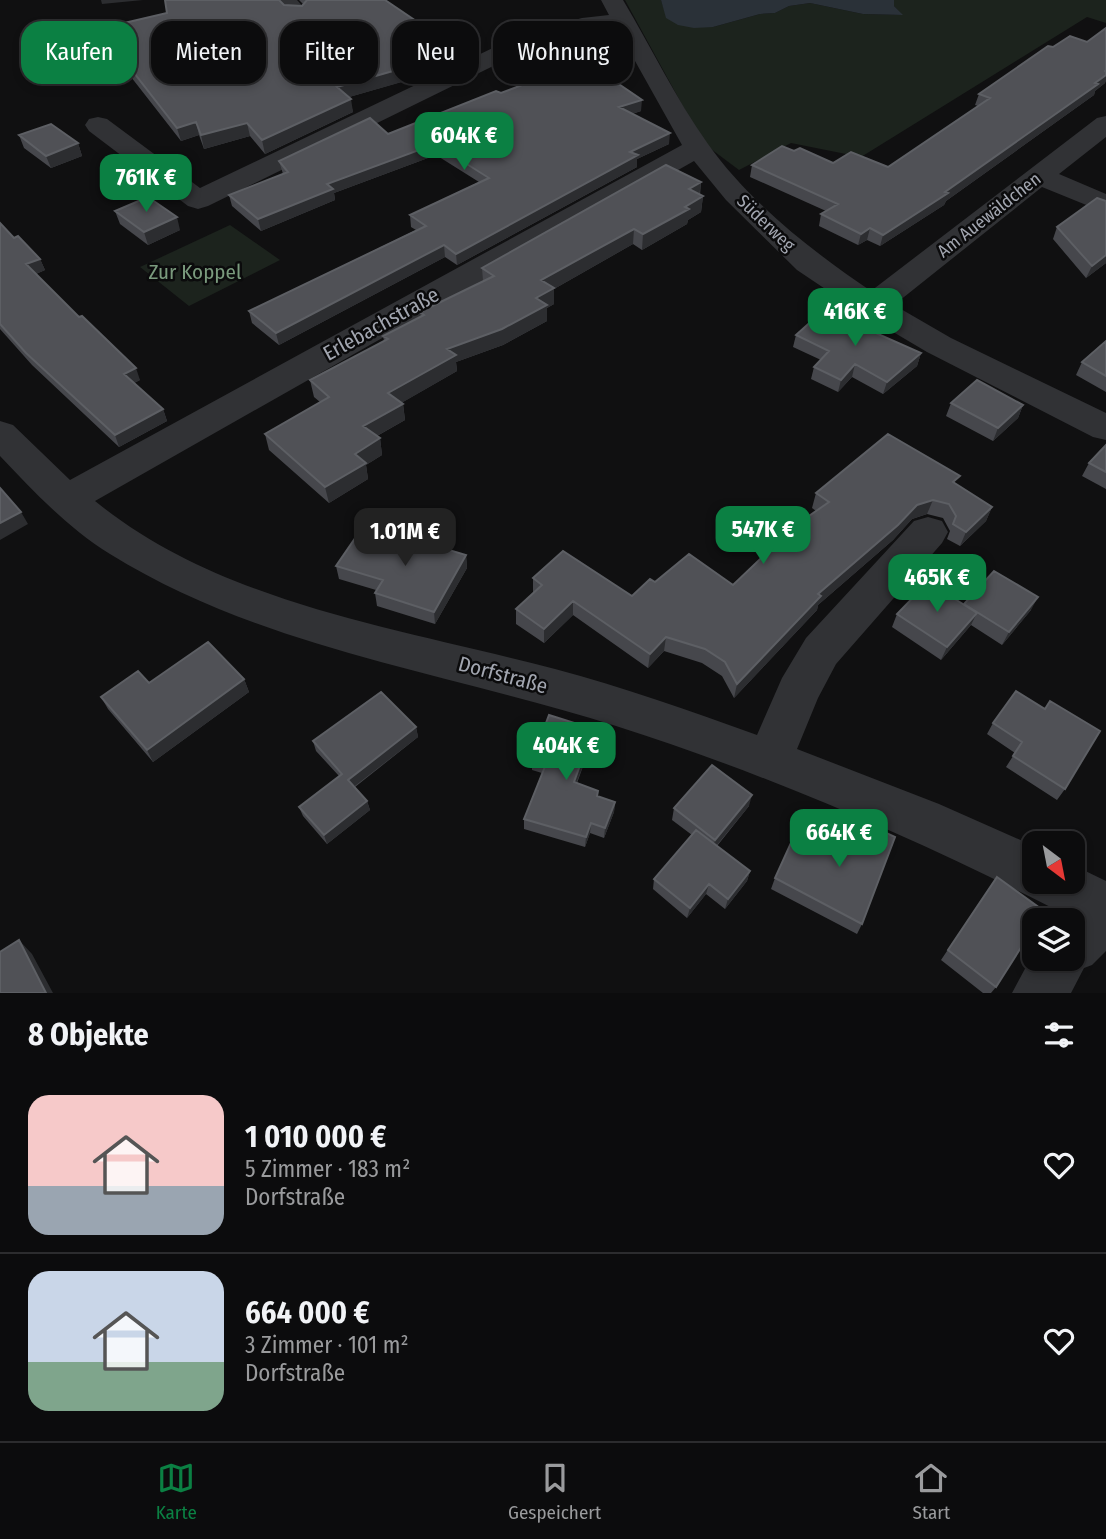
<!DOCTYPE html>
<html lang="de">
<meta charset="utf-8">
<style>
body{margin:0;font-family:"Fira Sans Condensed",sans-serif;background:#1a1a1b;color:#f1f3f6;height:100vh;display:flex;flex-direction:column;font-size:26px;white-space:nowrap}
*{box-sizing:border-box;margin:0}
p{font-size:23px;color:#9a9b9d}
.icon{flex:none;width:38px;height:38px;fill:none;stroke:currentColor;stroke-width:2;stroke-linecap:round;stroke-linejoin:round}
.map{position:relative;height:993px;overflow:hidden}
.panel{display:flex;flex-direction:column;background:#0c0c0d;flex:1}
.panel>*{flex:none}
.banner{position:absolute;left:21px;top:21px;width:700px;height:63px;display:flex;gap:14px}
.needle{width:46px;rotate:148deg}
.tools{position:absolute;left:1022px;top:831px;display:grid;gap:14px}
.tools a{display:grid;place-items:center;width:63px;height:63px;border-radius:14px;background:#0c0c0d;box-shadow:0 4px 10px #0003,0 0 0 2px #2c2c2e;font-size:35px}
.price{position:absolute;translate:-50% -60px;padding:0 16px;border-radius:14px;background:#0b8043;color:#fff;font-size:23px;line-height:46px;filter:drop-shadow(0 2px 4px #0008)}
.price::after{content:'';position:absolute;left:50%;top:42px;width:21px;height:16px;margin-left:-10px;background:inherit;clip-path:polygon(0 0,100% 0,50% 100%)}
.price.selected{background:#222;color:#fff}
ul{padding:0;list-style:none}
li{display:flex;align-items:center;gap:21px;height:175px;padding:0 28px}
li+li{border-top:2px solid #2c2c2e}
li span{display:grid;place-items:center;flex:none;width:196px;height:140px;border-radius:21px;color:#555}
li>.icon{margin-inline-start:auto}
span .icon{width:84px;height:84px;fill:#fffc;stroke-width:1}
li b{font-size:30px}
h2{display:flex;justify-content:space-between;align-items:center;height:84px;padding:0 28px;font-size:30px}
.tag{padding:0 24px;border-radius:21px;background:#0c0c0d;box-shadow:0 4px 10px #0003,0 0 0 2px #2c2c2e;font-size:24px;line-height:63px}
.tag.selected{background:#0b8043;color:#fff}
.tab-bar{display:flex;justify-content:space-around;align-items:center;height:98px;border-top:2px solid #2c2c2e;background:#0c0c0d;font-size:19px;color:#9a9b9d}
.tab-bar a{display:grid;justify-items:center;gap:4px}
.tab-bar .selected{color:#0b8043}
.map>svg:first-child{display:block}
</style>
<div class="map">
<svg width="1106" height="993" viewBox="0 0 1106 993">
<rect width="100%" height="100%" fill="#101011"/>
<path fill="#1c231d" d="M625,0H661L667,18L713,27L760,14L775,13L789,6L810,3L863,14L902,15L894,6V0H1106V23L1087,17L861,157L791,143L739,170L703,143Z
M230,225L280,260L189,306L140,267Z"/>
<path fill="#2a3138" d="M661,0H894V6L903,15L863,14L810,3L789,6L775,13L760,14L713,27L694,28L678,25L666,18Z"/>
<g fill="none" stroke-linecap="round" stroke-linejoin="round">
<path fill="#313235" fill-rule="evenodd" d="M274,0H297L307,11L304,16H288Z
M601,0H623C651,47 676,99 708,144C749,202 813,252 871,291L1097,118L1106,116V137L1059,174L1106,194V213L1042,187L894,305L951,338L1106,413V440L1093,437L927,352L861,313L797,270L726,200L694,161L95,501C223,605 400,628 555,669C623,687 690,711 757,735L782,678L806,638L914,521L928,517L942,521L948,532L942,543L836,664L818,698L797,749L939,804L1034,846V882H1073V865L1106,881V951L1092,965L1084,968L1071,993H1012L1034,952V959H1073V920H1061L1066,915C924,842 770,775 616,726C447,672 263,649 110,554C68,528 34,492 0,456V421L13,425L70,480L682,145L616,27L584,32L536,45L208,206L198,209L188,206L89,131L85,125L89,119L98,117L107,119L200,188L520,35L582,18L609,15Z"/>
</g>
<path fill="#46474c" d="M299,0H385L448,54L438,58L439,71L349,97L353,112L265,154L250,136L204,149L199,135L181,141L124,68L64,83L44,56L39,43L284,5L302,6L303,4Z
M1106,28V80L1105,83L1095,91L1094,95L946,201L944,205L880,246L867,240L858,245L819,226L821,214L826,211L750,177L752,165L794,151L833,163L888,167L978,106L975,105L979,94L1053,47L1087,42Z
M501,93L641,111L632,114L669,144L637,159V167L457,265L445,257L279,345L252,323L249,311L416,230L411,227L410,215L479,182L436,155L334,193L335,200L261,231L232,206L229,195L283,174L279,161L388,134Z
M19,135L78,143L82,156L51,168L24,148Z
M701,182L700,195L703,196L701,212L688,220L687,224L642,250L633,244L554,289V304L547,308V321L503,345L456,362L457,371L401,403L403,404L405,420L377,436L380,438L382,455L366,465L368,479L329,503L269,450L265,434L320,402L314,397L310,380L384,341L383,336L421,317L420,312L483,281L482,268Z
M1106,201V263L1086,278L1053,239L1057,227Z
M115,211L180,230L148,245L120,224Z
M0,223L14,238L40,259L45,270L36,274L140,380L134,383L163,409L167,421L119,447L32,365L0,329Z
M796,335L921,353L917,366L883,394L852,377L838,392L811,379L814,367L821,360L793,347Z
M1106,341V392L1076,375L1082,362Z
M951,403L1023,405L1018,418L993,441L946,416Z
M1106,445V489L1082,476L1089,463Z
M956,484L992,507L986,521L960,546L947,539L950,531L943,518L927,514L912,519L893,540L818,605L817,610L734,698L722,676L702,663L664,651L648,668L573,615L544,643L516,624V609L533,593V578L632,596L655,582L733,585L816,511L812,508L816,493Z
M383,542L466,555L467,568L435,624L377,606L375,593L376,590L339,579L336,566Z
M964,604L1031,610L1002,645L971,625L941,660L892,627L897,614Z
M244,679L249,692L153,762L108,709L101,697Z
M1016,691L1065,789L1057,800L1006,767L1015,753L987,734L993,723Z
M416,727L418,737L355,787L367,801L370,810L327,844L303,816L299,807L339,776L316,751L313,741Z
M593,739L577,783L598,796L615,802L614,812L604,838L590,833L585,847L524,829V819L542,773L532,770V760Z
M749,806L717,846L750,871L747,881L725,909L706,894L687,918L653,889L654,879L692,835L672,820L674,808Z
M834,854L862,924L857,934L771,889L775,878Z
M989,888L996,987L991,993H983L941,960Z"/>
<path fill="#2c2d30" d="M101,0H143L102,4Z
M447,42L448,54L424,62L423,50Z
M120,55L124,68L64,83L59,70Z
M438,58L439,71L437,72L339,100L337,87Z
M1106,70V80L1105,83L1095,91L1094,95L946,201L944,205L880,246L883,235L945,192Z
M351,99L353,112L265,154L262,140Z
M642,100L641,111L619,118V107Z
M196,122L199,135L181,141L177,128Z
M247,123L250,136L204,149L201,135Z
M670,133L669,144L637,159V167L457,265L456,254L630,152Z
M78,143L82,156L51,168L46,156Z
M435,144L436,155L334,193L335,200L261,231L258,219L327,184Z
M701,182L699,197L689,189Z
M703,196L701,212L688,220L687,224L642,250L643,234Z
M177,217L180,230L148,245L144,232Z
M870,228L867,240L858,245L861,234Z
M634,229L633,244L554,289V304L547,308V321L503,345L456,362L457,371L391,409L388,393L447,349L536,298L541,280Z
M444,245L445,257L279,345L276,333Z
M1106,255V263L1086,278L1092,266Z
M40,259L45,270L31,276L26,264Z
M921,353L917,366L883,394L887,382Z
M855,364L852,377L838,392L841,380Z
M136,368L140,380L128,386L124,374Z
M403,404L405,420L366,442L363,426Z
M1023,405L1018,418L993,441L998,428Z
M163,409L167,421L119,447L115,435Z
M380,438L382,455L366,465L368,479L329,503L325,487L355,454Z
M933,500L927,514L912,519L893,540L818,605L817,610L734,698L737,684L818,594L917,505Z
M992,507L986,521L960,546L966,532Z
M21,512L28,524L0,540V523Z
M466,555L467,568L435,624L434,612Z
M1038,597L1031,610L1002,645L1009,632Z
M573,601V615L544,643V629Z
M977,613L971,625L941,660L947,647Z
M666,637L664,651L648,668L650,654Z
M244,679L249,692L153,762L147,750Z
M416,727L418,737L351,789L348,780Z
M593,729V739L573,792L574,782Z
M752,795L749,806L712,851L715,840Z
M367,801L370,810L327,844L324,835Z
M615,802L614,812L604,838L605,828Z
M591,823L590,833L585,847L586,837Z
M750,871L747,881L725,909L728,899Z
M709,884L706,894L687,918L690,908Z
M19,940L32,954L53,993H46Z"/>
<path fill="#505156" stroke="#5d5f64" stroke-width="2" d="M165,0H279L284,5L302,6L307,0H385L447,42L423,50L438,58L435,59L337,87L351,99L262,140L247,123L201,135L196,122L177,128L120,55L59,70L39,43L167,13Z
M1106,28V70L1105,71L1106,72V75L1095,83L1098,84L945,192L948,193L883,235L870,228L861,234L821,214L838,204L752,165L782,146L794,151L800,148L833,163L851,152L888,167L990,98L979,94L1048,46L1053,47L1070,36L1087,42Z
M585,61L642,100L619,107L670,133L630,152L638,155L456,254L444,245L276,333L249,311L426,226L410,215L489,178L435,144L327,184L333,189L258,219L229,195L288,172L279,161L370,118L388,134L496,91L501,93Z
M51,124L78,143L46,156L19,135Z
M666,165L701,182L689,189L703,196L685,207L689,209L643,234L634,229L541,280L554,288L536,298L547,305L502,329L447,349L456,355L388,393L403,404L363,426L380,438L355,454L366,463L325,487L265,434L329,397L310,380L388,339L383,336L424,315L420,312L494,276L482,268Z
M148,197L177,217L144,232L115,211Z
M1097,198L1106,201V255L1092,266L1057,227Z
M0,223L14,238L18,236L40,259L26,264L79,317L82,316L136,368L124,374L163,409L115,435L26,353L0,324Z
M824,310L921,353L887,382L855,364L841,380L814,367L829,351L796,335Z
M1106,341V376L1082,362Z
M977,380L1023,405L998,428L951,403Z
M888,434L960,476L953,482L992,507L966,532L953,524L956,516L949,504L933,500L917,505L898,525L818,594L821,596L737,684L725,662L705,649L666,637L650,654L573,601L544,629L516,609L542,585L533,578L563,551L632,596L650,579L655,582L689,554L733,585L796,525L829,502L816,493Z
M1106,445V472L1089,463Z
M0,488L21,512L0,523Z
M389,532L466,555L434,612L375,593L383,580L336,566L358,534L383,542Z
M994,571L1038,597L1009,632L964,604Z
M928,582L977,613L947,647L897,614Z
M208,642L244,679L147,750L101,697L138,671L149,683Z
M1016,691L1045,709L1050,701L1100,731L1065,789L1013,756L1022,742L993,723Z
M381,692L416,727L348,780L367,801L324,835L299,807L342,774L313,741Z
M549,715L593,729L574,782L598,791L597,796L615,802L605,828L591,823L586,837L524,819L546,764L532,760Z
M712,765L752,795L715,840L674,808Z
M850,816L895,837L862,924L775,878L795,834L834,854Z
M696,830L750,871L728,899L709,884L690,908L654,879Z
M997,877L1044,911L1038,920H1034V927L996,987L948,950Z
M19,940L46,993H0V952Z"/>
<g text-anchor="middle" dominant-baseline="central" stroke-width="5" stroke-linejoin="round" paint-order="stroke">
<g font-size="18" fill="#a2a6b0" stroke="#0b0b0c">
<text transform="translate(989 215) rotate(-38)">Am Auewäldchen</text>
<text transform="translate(766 223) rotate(44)">Süderweg</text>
</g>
<g font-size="21" fill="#7a9a7d" stroke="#0b0b0c">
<text x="195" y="272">Zur Koppel</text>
</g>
<g font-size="21" fill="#a2a6b0" stroke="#0b0b0c">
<text transform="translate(381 324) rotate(-29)">Erlebachstraße</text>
<text transform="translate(503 675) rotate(15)">Dorfstraße</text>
</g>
</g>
</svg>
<div class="tools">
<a><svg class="needle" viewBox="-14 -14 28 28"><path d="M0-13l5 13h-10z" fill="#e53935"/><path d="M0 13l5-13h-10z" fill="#9a9b9d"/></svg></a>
<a><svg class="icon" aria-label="layers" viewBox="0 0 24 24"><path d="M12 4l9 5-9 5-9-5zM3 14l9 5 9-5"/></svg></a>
</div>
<b class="price" style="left:464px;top:172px">604K €</b>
<b class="price" style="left:146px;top:214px">761K €</b>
<b class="price" style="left:855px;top:348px">416K €</b>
<b class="price" style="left:763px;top:566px">547K €</b>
<b class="price selected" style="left:405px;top:568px">1.01M €</b>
<b class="price" style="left:937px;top:614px">465K €</b>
<b class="price" style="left:566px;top:782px">404K €</b>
<b class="price" style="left:839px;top:869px">664K €</b>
<div class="banner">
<a class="tag selected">Kaufen</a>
<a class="tag">Mieten</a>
<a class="tag">Filter</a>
<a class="tag">Neu</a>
<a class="tag">Wohnung</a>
</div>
</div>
<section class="panel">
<h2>8 Objekte<svg class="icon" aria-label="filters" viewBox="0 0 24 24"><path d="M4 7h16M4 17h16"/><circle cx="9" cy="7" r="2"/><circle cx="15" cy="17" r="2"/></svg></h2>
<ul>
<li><span style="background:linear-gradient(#f6c9c9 65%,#9aa5b1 0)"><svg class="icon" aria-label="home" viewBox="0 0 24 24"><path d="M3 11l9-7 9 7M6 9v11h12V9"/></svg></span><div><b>1 010 000 €</b><p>5 Zimmer · 183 m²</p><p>Dorfstraße</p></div><svg class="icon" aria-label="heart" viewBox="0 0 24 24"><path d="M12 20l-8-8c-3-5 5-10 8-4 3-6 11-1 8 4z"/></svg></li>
<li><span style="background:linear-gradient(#c9d6e8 65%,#7fa58c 0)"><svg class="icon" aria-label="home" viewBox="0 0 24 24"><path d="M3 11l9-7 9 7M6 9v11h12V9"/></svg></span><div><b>664 000 €</b><p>3 Zimmer · 101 m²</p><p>Dorfstraße</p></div><svg class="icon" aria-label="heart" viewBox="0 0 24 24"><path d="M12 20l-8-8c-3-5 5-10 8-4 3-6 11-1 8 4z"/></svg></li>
</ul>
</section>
<nav class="tab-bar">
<a class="selected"><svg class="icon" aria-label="map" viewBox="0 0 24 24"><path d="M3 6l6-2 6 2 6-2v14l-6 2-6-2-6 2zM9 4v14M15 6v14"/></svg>Karte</a>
<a><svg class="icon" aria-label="saved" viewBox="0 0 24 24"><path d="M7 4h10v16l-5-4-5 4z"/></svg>Gespeichert</a>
<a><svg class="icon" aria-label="home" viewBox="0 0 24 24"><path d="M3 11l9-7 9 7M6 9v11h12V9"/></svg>Start</a>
</nav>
